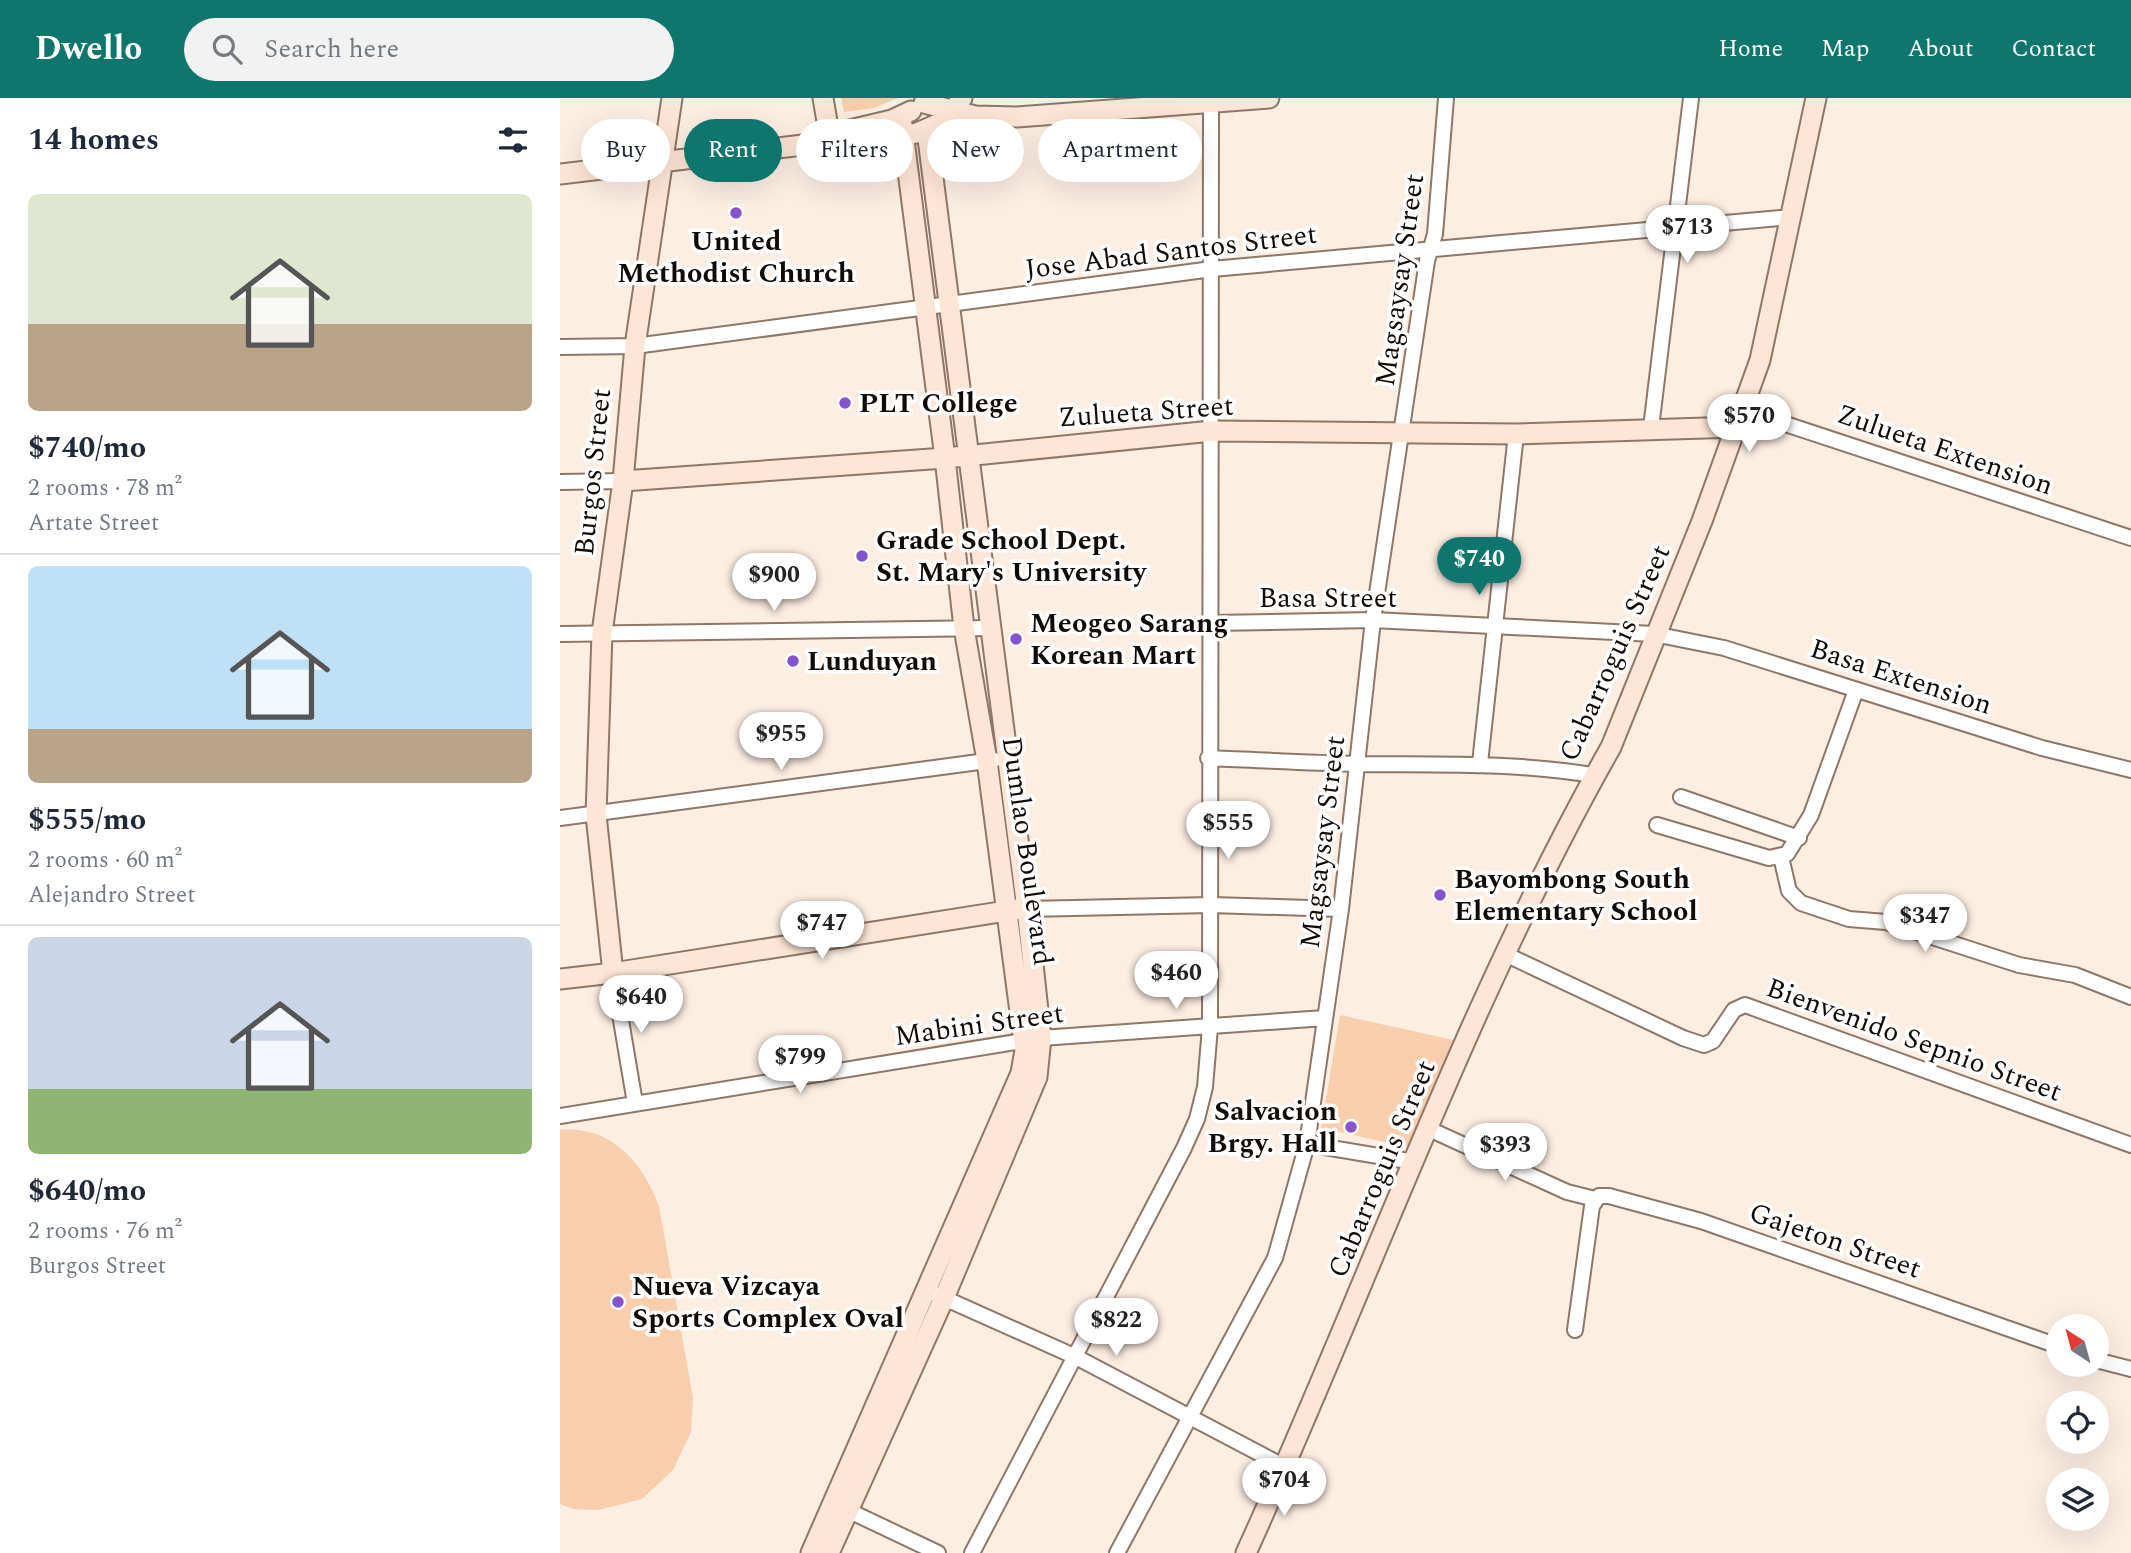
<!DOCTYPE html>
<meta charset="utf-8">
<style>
body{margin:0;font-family:Spectral,serif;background:#f2f2f3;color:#1f2937;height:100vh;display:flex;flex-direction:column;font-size:26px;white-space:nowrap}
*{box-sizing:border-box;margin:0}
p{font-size:23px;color:#747a83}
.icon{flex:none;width:38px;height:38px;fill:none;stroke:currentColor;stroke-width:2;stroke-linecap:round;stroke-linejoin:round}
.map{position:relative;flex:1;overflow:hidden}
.drawer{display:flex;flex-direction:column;background:#fff;width:560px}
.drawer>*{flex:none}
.top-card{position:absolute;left:21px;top:21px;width:665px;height:63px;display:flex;gap:14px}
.needle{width:46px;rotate:324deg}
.tools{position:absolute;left:1486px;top:1216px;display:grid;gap:14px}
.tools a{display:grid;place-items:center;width:63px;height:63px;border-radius:50%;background:#fff;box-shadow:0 7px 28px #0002;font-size:35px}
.price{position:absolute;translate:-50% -60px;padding:0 16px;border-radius:24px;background:#fff;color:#222;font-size:23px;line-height:46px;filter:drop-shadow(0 2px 4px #0008)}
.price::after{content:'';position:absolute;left:50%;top:42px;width:21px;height:16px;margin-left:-10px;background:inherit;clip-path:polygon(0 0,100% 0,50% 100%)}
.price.on{background:#0f766e;color:#fff}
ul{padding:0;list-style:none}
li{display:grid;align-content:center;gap:14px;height:371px;padding:0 28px}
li+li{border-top:2px solid #e0e1e3}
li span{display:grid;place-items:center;height:217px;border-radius:10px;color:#555}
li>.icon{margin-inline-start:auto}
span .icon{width:126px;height:126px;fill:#fffc;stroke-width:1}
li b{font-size:30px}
h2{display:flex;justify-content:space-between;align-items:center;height:84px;padding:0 28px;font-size:30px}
.chip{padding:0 24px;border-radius:32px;background:#fff;box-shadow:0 7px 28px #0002;font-size:24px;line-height:63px}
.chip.on{background:#0f766e;color:#fff}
header{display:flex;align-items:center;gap:42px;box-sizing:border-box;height:98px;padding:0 35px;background:#0f766e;color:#fff}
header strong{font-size:33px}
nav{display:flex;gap:38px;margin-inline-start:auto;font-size:24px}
.search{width:490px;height:63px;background:#f2f2f3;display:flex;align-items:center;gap:18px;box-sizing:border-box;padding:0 24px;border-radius:38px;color:#747a83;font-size:26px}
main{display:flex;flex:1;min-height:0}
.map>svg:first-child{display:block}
</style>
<header>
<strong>Dwello</strong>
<div class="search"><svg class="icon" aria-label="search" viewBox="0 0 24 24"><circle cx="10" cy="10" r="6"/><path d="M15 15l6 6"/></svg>Search here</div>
<nav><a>Home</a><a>Map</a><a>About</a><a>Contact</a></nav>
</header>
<main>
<section class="drawer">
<h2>14 homes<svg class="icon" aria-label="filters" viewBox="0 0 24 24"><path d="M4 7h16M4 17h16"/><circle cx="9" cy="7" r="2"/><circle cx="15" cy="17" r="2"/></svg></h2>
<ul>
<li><span style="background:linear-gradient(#dfe7d0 60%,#b9a48a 0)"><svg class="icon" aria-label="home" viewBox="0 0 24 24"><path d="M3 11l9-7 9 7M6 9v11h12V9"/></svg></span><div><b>$740/mo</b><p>2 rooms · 78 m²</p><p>Artate Street</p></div></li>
<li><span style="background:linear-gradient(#bfe0f5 75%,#b9a48a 0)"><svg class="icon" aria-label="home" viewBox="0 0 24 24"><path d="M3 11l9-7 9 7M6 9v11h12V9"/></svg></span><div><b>$555/mo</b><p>2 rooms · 60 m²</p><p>Alejandro Street</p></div></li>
<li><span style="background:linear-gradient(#c9d6e8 70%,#8fb573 0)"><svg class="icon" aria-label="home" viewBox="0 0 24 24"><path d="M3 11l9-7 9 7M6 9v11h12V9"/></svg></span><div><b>$640/mo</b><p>2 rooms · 76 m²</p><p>Burgos Street</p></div></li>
</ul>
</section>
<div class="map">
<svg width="1571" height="1455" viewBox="0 0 1571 1455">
<rect width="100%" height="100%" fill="#fdeee2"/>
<path fill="#f9cead" d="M281,0H338L314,10L284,14Z
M780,917L898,943L853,1050L761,1030Z
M0,1032C51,1027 83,1065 99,1108L133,1300L131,1334L113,1372L82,1401L38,1412L13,1411L0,1406Z"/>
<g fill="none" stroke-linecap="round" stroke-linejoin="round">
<defs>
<path id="street" d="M0,249L75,248L652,171L1231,119
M1183,312L1571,440
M1091,330L1131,0
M0,384L63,383
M652,525L813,522L1094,536L1164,550L1482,650L1571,672
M0,536L429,530
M648,660C698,662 748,665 798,666C877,667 954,664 1032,677
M920,665L956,336
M1121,699L1239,740
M0,720L434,662
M1097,727L1209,760L1227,756L1251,717L1296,592
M1221,759L1229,793L1241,805L1289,821L1326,824L1459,867L1515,877L1571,899
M467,811L651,807L781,811
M945,856L1123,940L1144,947L1153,943L1174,912L1185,907L1571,1047
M53,875L75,1005
M0,1018L481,940L765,920
M869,1031L1007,1094L1035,1101
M747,1046L854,1064
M375,1196L516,1259L725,1369
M1015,1232L1032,1108L1039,1098H1049L1141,1123L1498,1248
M1536,1262L1571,1271
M281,1409L378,1455
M412,1455L624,1050L637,1021L645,989L650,929L651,6
M557,1455L715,1160L747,1046L781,811L813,522L867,163L875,136L886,0"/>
<path id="secondary" d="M263,0L271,47
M364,5L415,18L457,19L709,0
M260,39L332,22L351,13
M0,76L243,47L296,46L357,35L387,22L402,0
M63,383L385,360L652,333L956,336L1177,329
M53,875L36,717L42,535L63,383L75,248L112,0
M0,881L53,875L459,811
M251,1455L461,975L465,952L427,663L404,530L385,360L341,19
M269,1455L384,1200L477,979L481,940L467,811L367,33
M686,1455C808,1187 906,905 1051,649L1142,423L1200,262L1256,0"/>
</defs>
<use href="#street" stroke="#8e7766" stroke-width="18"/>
<use href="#secondary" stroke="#8e7766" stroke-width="23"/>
<use href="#street" stroke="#fff" stroke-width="14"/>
<use href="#secondary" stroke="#fde6d5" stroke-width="19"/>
</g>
<g fill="#8454cc" stroke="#fff" stroke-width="2.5">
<circle cx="176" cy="115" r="7"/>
<circle cx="285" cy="305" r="7"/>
<circle cx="302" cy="458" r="7"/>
<circle cx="456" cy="541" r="7"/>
<circle cx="233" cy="563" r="7"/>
<circle cx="880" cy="797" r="7"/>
<circle cx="791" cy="1029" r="7"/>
<circle cx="58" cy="1204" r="7"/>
</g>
<g text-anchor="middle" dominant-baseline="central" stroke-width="7" stroke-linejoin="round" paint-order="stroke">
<g font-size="28" font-weight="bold" fill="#120a05" stroke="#fff" text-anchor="start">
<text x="176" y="143" text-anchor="middle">United<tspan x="176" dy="32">Methodist Church</tspan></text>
<text x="299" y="305">PLT College</text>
<text x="316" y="442">Grade School Dept.<tspan x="316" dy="32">St. Mary's University</tspan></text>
<text x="470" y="525">Meogeo Sarang<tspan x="470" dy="32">Korean Mart</tspan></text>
<text x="247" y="563">Lunduyan</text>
<text x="894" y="781">Bayombong South<tspan x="894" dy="32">Elementary School</tspan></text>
<text x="777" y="1013" text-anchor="end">Salvacion<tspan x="777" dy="32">Brgy. Hall</tspan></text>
<text x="72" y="1188">Nueva Vizcaya<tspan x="72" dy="32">Sports Complex Oval</tspan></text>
</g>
<g font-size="28" fill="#120a05" stroke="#fff">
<text transform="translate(611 154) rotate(-7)">Jose Abad Santos Street</text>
<text transform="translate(840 182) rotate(-82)">Magsaysay Street</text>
<text transform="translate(586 314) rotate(-4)">Zulueta Street</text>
<text transform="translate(1385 352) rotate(19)">Zulueta Extension</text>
<text transform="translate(33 374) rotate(-84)">Burgos Street</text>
<text x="768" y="500">Basa Street</text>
<text transform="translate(1055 555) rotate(-66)">Cabarroguis Street</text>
<text transform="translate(1341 579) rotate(18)">Basa Extension</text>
<text transform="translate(763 744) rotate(-83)">Magsaysay Street</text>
<text transform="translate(467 753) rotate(82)">Dumlao Boulevard</text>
<text transform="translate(419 927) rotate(-8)">Mabini Street</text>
<text transform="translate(1354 942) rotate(20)">Bienvenido Sepnio Street</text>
<text transform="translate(822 1071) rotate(-67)">Cabarroguis Street</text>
<text transform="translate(1275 1143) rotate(19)">Gajeton Street</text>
</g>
</g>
</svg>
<div class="tools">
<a><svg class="needle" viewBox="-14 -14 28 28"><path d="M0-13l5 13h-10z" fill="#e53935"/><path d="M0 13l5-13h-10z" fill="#747a83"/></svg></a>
<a><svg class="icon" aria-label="locate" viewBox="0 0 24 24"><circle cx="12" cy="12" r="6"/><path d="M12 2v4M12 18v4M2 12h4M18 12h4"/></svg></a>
<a><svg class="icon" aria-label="layers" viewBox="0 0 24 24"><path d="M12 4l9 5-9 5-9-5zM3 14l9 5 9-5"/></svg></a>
</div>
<b class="price" style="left:1127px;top:167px">$713</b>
<b class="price" style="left:1189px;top:356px">$570</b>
<b class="price on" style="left:919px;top:499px">$740</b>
<b class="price" style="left:214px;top:515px">$900</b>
<b class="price" style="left:221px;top:674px">$955</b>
<b class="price" style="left:668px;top:763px">$555</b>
<b class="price" style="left:1365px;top:856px">$347</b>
<b class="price" style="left:262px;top:863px">$747</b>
<b class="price" style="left:616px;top:913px">$460</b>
<b class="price" style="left:81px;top:937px">$640</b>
<b class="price" style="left:240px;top:997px">$799</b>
<b class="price" style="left:945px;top:1085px">$393</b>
<b class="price" style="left:556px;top:1260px">$822</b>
<b class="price" style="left:724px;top:1420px">$704</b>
<div class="top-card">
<a class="chip">Buy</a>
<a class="chip on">Rent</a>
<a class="chip">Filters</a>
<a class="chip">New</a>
<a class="chip">Apartment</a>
</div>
</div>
</main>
